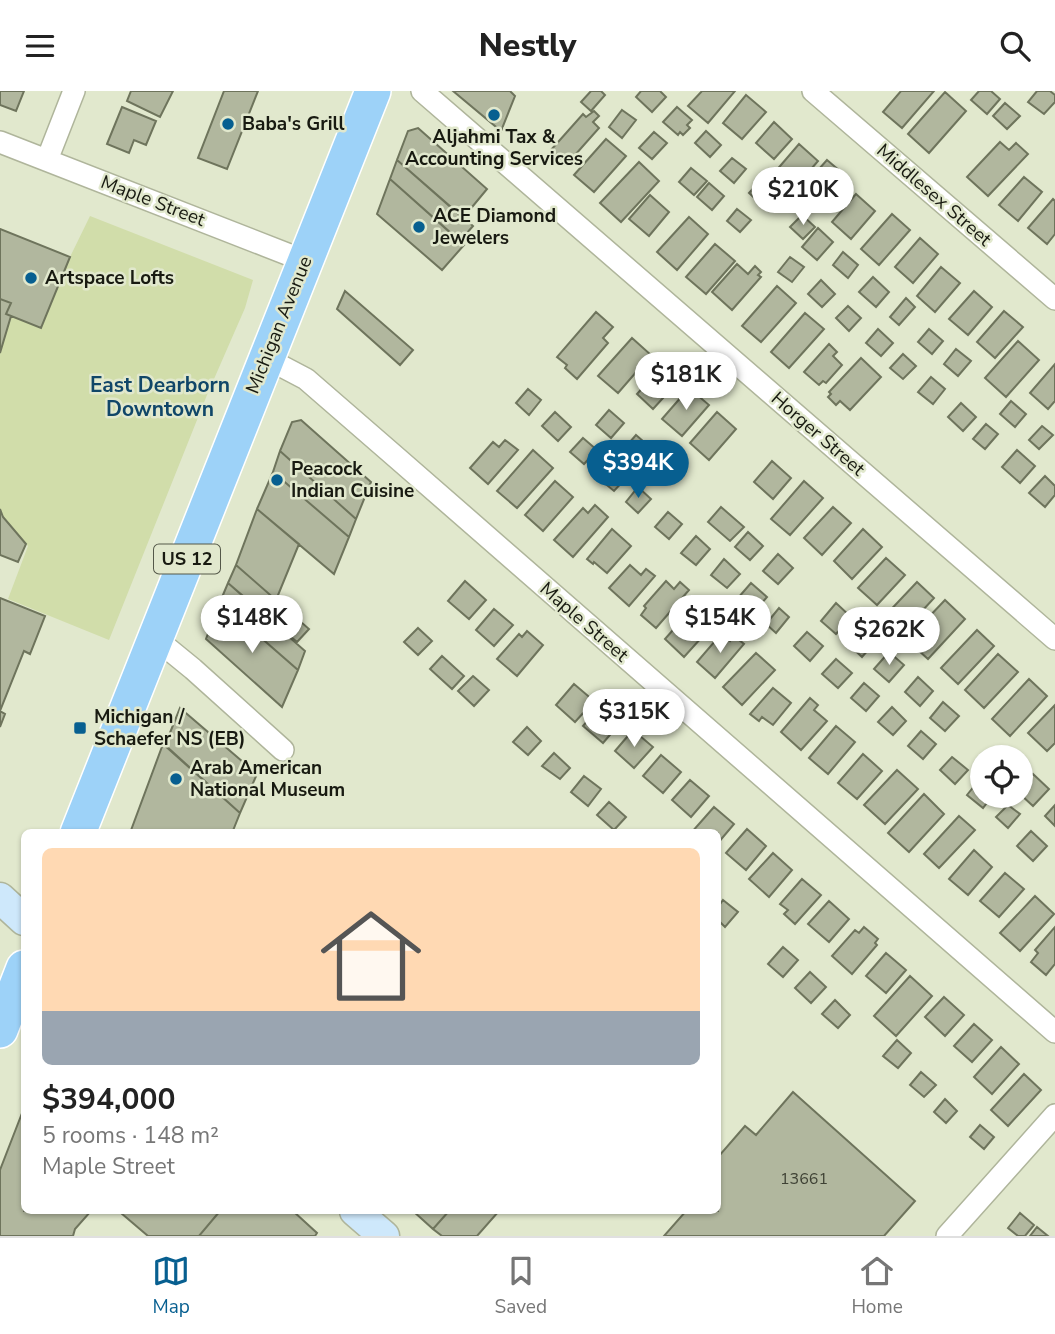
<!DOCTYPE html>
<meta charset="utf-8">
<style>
body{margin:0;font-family:"Nunito Sans",sans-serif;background:#f6f6f6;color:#222;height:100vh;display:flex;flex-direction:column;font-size:26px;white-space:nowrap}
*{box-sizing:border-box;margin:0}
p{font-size:23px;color:#767676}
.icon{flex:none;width:38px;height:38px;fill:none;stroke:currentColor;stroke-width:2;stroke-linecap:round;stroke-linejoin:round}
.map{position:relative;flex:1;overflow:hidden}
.panel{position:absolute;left:21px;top:738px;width:700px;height:385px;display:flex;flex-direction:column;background:#fff;border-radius:10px;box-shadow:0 2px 5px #0004}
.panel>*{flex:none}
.buttons{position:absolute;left:970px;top:654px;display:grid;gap:14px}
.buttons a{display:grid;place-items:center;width:63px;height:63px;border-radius:50%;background:#fff;box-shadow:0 2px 5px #0004;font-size:35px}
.price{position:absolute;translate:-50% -60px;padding:0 16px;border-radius:24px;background:#fff;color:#222;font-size:23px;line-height:46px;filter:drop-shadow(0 2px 4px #0008)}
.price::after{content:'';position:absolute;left:50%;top:42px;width:21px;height:16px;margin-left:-10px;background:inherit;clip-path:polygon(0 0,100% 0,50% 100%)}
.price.on{background:#075f90;color:#fff}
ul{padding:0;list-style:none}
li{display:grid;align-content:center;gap:14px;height:371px;padding:0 21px}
li span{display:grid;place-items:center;height:217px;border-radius:10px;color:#555}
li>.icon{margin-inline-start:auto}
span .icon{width:126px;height:126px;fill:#fffc;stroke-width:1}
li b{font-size:30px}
header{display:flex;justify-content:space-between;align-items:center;height:91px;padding:0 21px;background:#fff;font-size:32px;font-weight:800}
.tabs{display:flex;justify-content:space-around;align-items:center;height:98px;border-top:2px solid #e0e0e0;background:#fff;font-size:19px;color:#767676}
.tabs a{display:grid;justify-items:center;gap:4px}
.tabs .on{color:#075f90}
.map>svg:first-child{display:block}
</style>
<header><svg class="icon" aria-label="menu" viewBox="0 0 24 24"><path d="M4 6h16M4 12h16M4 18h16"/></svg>Nestly<svg class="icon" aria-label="search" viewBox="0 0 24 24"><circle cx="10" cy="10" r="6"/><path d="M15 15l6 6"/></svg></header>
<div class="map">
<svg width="1055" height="1145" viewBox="0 0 1055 1145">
<rect width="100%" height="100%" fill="#e1e8cd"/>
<path fill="#d1ddaa" d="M90,125L253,189L245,217L207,304L109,549L8,508L28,455L3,426L0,418V262L11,225L42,236L70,166Z"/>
<path fill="#b1b79e" stroke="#6e745c" stroke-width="2" d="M0,0H24L16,20L0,14Z
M131,0H173L160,26L127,10Z
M224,0H258L227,78L198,67Z
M453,0H510L515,5L501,40Z
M591,0H601L605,4L591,20L581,11Z
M641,0H660L666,6L652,21L636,6Z
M702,0H735L708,32L688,15Z
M901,0H934L902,37L883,21Z
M979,0H991L1000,8L987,23L971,9Z
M1037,0H1050L1055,4V11L1044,23L1028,11Z
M945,1L966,20L929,62L908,43Z
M746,4L766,21L742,48L723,32Z
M1005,12L1020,25L1007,38L993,25Z
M122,16L156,30L146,54L134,49L129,62L107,53Z
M677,16L692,29L687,34L690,37L683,44L680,41L678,44L663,31Z
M622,19L636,29L622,47L609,36Z
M594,20L599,25L593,31L599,37L567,73L551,59L583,23L586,26Z
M774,31L792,48L774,68L756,52Z
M418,37L487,98L463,127L397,69L408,40Z
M706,40L721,54L710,66L695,52Z
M654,41L667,52L652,68L639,57Z
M606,48L626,65L594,101L574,84Z
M1000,51L1009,59L1016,52L1028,63L988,105L967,86Z
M799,53L818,70L794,98L775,81Z
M732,67L746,78L734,92L720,80Z
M397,69L473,135L460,150L390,88Z
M827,69L846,85L822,113L803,96Z
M639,71L659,90L621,131L600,112Z
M691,77L707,90L694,104L679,91Z
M1024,86L1042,101L1018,130L999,114Z
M390,88L464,154L442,179L377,123Z
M760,90L772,101L762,114L749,102Z
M709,92L724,105L712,119L697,106Z
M856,103L875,120L851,148L832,131Z
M650,104L669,121L649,145L629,128Z
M1053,108L1055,110V143L1047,153L1028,137Z
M737,118L751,129L740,141L727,130Z
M892,123L910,139L879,174L861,158Z
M802,124L815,136L803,148L790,136Z
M689,126L708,143L677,179L657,161Z
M818,137L833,151L817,169L802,156Z
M0,138L70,166L41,237L6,223L11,212L0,208Z
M920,147L938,163L913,192L895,176Z
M715,153L735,170L706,203L686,186Z
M843,161L858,174L848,187L833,174Z
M790,166L804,176L792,191L778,181Z
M737,173L748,183L755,175L761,181L758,184L761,186L732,219L712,201Z
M941,176L960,192L935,221L917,205Z
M873,186L889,201L876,216L859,201Z
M821,189L835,203L822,216L808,203Z
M777,195L796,212L761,251L742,235Z
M345,200L413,259L400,274L337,218Z
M974,200L992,216L968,244L949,228Z
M906,207L915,216L899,234L890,226Z
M0,208L11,212L6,223L11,225L0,262Z
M848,215L861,227L849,240L836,227Z
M1004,220L1023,236L995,267L977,251Z
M596,221L613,236L603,247L608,252L577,288L565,277L567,274L557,266Z
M805,222L824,238L789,277L771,261Z
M878,238L893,252L881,265L866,252Z
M929,238L943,250L932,263L918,251Z
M632,247L651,264L618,302L598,285Z
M1018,250L1039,269L1006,306L985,287Z
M829,253L837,261L833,265L842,274L826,292L823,290L819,294L804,281Z
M956,258L971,270L958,285L944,273Z
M903,263L916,275L903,288L890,277Z
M861,267L881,286L850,319L840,310L836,314L828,306L831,303L829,301Z
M667,270L683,285L653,318L637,303Z
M1055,273V310L1048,318L1030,302Z
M931,286L945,298L933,313L918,301Z
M689,297L709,314L682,345L662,328Z
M528,298L541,309L529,324L516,312Z
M1011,310L1026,323L1015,336L1000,323Z
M961,312L976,326L963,340L948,326Z
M609,319L624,332L611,347L596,334Z
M555,321L571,336L558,350L542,335Z
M717,321L736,338L709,369L690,352Z
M301,329L371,391L356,428L280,360L292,331Z
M986,333L998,343L985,358L973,348Z
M1042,335L1053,344L1039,358L1029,349Z
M636,344L651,357L638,372L623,359Z
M583,347L597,359L584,373L570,361Z
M505,349L518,359L488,393L470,377L493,351L499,356Z
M533,359L553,377L517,417L497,400Z
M1017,359L1035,375L1020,392L1002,376Z
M280,360L356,428L349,446L273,381Z
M665,365L680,379L667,393L652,380Z
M772,370L791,387L773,408L754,391Z
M611,372L627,386L614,400L597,386Z
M273,381L349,446L334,483L257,418Z
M1045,385L1055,395V404L1045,416L1029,402Z
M555,390L573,406L543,440L525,424Z
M804,390L823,407L790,444L771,428Z
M638,396L651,408L638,422L626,411Z
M595,414L608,426L573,466L554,449L583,417L588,422Z
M721,416L744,436L730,450L708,431Z
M833,416L851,432L822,464L804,447Z
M0,418L3,426L26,453L18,471L0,464Z
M257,418L299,453L276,509L236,474Z
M668,421L682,433L669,448L655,436Z
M612,438L631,455L607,482L594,471L593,473L587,468Z
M863,438L882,456L852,488L834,470Z
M748,441L763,455L750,469L735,456Z
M696,445L710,458L696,474L681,462Z
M778,463L793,477L778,493L763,480Z
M886,467L905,484L877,514L858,497Z
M724,468L740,483L727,497L711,484Z
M236,474L309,538L297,551L228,492Z
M630,474L641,484L646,478L655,485L629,515L609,497Z
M465,490L486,509L469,528L448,510Z
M666,490L674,498L680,491L689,499L656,537L641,524L646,517L644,515Z
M917,491L934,507L900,544L882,528Z
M228,492L305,560L298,579L220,511Z
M751,492L767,506L754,521L738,507Z
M0,507L45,525L30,563L24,560L0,620L5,623L0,636Z
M945,509L965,528L928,568L907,549Z
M220,511L298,579L282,616L206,548Z
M836,512L851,526L836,543L821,530Z
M696,513L702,519L707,514L720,526L684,566L665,548Z
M779,517L789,526L776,542L766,533Z
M494,518L513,534L494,555L476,539Z
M418,537L432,550L418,564L404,551Z
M861,538L875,551L862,566L847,552Z
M977,539L994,555L958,593L941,577Z
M527,540L543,554L517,585L497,568L519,543L522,546Z
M807,541L823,555L810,570L794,555Z
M721,543L730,550L734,545L744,553L715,587L697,571Z
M889,561L904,574L889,591L874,578Z
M756,562L775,579L742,614L723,596Z
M998,563L1018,581L984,617L965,599Z
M442,565L464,585L452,598L430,578Z
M836,568L852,582L838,597L822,583Z
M473,585L489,599L474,615L458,600Z
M918,586L933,600L920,615L905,601Z
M1029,588L1047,605L1010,645L992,628Z
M864,592L879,605L866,620L851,607Z
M574,593L594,610L575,631L556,614Z
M773,597L791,612L773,634L762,626L759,630L750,623Z
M810,607L818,614L814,619L827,630L801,659L781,641Z
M943,611L959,625L945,640L930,627Z
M601,614L621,631L603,652L583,635Z
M1055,614V652L1047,660L1028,642Z
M892,616L906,630L893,644L878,631Z
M180,617L257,683L240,722L165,654Z
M836,635L855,651L828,683L809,667Z
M527,636L541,650L528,664L513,651Z
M633,639L653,656L634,677L615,660Z
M921,640L936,653L923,668L908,655Z
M163,653L240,722L232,742H130Z
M554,662L570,677L560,688L542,675Z
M863,663L882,680L857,708L838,692Z
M661,664L681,681L663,702L643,685Z
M952,666L968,679L955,693L940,679Z
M897,679L918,698L885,733L864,714Z
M1033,683L1049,698L1033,715L1020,703V697Z
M584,685L601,698L588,715L571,701Z
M690,689L709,705L691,726L672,709Z
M979,689L982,691V705H992L983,717L967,704Z
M924,703L944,723L909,761L888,742Z
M609,711L626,726L614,739L597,724Z
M1008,714L1020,723L1008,737L996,726Z
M1055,714V735L1045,725Z
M714,716L734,733L718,752V742H691Z
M959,725L975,739L939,777L924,763Z
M747,738L766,755L746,779L726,762Z
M1031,740L1047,755L1033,770L1017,755Z
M974,759L992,776L968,804L949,788Z
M773,762L792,779L769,806L749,788Z
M1005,782L1024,798L999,826L980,810Z
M802,788L821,804L795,833L784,823L788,819L780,813Z
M1035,805L1054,823L1020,860L1000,842Z
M723,809L738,821L725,836L718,829V816Z
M829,810L849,828L829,851L808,833Z
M864,836L878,848L875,852L877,854L852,883L832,865L855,839L859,842Z
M1055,836V873L1046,884L1031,871L1038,862L1035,859Z
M783,856L798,869L783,886L768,873Z
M886,862L906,879L886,902L866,885Z
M810,881L826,896L811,912L795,897Z
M910,885L932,905L896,945L874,925Z
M944,906L964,924L945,945L925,926Z
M835,909L850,924L838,937L822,923Z
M974,933L992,949L972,971L954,955Z
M897,949L911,962L898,977L883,965Z
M1001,956L1019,973L992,1003L974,986Z
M921,981L936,994L924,1006L910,994Z
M1024,983L1041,999L1008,1035L991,1019Z
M793,1001L915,1110L884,1145H664L686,1120H718V1066L745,1035L756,1044Z
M945,1008L957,1020L946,1032L934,1021Z
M24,1017V1120H91L75,1138L73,1145H0V1079Z
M980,1034L994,1046L984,1058L970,1046Z
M122,1120H220L199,1145H148L121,1122Z
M220,1120H293L317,1142L315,1145H199Z
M413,1120H449L433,1138Z
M449,1120H499L477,1145H442L433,1138Z
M1020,1122L1034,1134L1025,1145H1018L1008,1137Z
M1037,1136L1048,1145H1030Z"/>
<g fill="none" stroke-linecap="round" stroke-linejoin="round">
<defs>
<path id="street" d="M422,0L1055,548
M813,0L1055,208
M0,51L305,170
M47,69L74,0
M266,267L306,288L397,367L1055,941
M155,547L193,578L283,659
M947,1145L1055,1024"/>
<path id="secondary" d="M0,807L24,829
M355,1120L384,1145"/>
<path id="primary" d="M78,742L373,0
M0,939L24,877"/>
</defs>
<use href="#street" stroke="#afb59b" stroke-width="24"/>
<use href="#secondary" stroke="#afb59b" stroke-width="33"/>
<use href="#primary" stroke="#fff" stroke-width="38"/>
<use href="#street" stroke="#fff" stroke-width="21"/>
<use href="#secondary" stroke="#cee8fb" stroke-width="30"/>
<use href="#primary" stroke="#9dd2f8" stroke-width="35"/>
</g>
<g fill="#075f90" stroke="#e1e8cd" stroke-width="2.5">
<circle cx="494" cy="24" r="7"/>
<circle cx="228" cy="33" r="7"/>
<circle cx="419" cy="136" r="7"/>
<circle cx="31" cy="187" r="7"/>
<circle cx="277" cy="389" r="7"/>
<rect x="73" y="630" width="14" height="14" rx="3.5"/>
<circle cx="176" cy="688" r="7"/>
</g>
<g text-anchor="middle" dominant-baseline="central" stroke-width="5" stroke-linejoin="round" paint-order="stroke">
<g font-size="16" fill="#3e4134">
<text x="804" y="1088">13661</text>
</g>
<rect fill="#e1e8cd" stroke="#545849" stroke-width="2" x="154" y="453.5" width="66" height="29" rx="5"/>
<g font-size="18" font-weight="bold" fill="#181a11">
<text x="187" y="468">US 12</text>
</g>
<g font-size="19" font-weight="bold" fill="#181a11" stroke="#e1e8cd" text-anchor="start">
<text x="242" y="33">Baba's Grill</text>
<text x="494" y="46" text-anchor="middle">Aljahmi Tax &amp;<tspan x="494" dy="22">Accounting Services</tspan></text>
<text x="433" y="125">ACE Diamond<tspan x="433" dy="22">Jewelers</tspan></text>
<text x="45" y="187">Artspace Lofts</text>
<text x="291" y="378">Peacock<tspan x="291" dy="22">Indian Cuisine</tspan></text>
<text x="94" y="626">Michigan /<tspan x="94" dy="22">Schaefer NS (EB)</tspan></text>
<text x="190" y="677">Arab American<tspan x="190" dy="22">National Museum</tspan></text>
</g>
<g font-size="19" fill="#181a11" stroke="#e1e8cd">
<text transform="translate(934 104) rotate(41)">Middlesex Street</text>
<text transform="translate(153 110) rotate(21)">Maple Street</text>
<text transform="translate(279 234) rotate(-68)">Michigan Avenue</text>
<text transform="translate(818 343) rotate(41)">Horger Street</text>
<text transform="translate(584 531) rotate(41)">Maple Street</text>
</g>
<g font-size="21" font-weight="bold" fill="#104668" stroke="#e1e8cd">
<text x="160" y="294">East Dearborn<tspan x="160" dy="24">Downtown</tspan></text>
</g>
</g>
</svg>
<div class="buttons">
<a><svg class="icon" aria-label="locate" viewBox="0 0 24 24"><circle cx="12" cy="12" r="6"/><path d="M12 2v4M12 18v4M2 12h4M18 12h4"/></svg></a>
</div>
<b class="price" style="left:803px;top:136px">$210K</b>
<b class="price" style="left:686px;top:321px">$181K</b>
<b class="price on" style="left:638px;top:409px">$394K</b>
<b class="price" style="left:252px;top:564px">$148K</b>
<b class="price" style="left:720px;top:564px">$154K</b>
<b class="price" style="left:889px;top:576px">$262K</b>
<b class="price" style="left:634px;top:658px">$315K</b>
<section class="panel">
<ul>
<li><span style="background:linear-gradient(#ffd9b3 75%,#9aa5b1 0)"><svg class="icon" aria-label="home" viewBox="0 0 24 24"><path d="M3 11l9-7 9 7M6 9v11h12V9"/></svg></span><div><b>$394,000</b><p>5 rooms · 148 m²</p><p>Maple Street</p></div></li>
</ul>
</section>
</div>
<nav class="tabs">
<a class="on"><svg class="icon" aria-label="map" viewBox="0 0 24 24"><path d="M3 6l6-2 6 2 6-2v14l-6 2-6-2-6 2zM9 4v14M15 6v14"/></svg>Map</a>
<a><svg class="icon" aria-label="saved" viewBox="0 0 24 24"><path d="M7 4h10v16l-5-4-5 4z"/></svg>Saved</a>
<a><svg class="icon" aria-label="home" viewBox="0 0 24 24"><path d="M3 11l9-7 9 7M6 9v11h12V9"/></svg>Home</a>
</nav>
